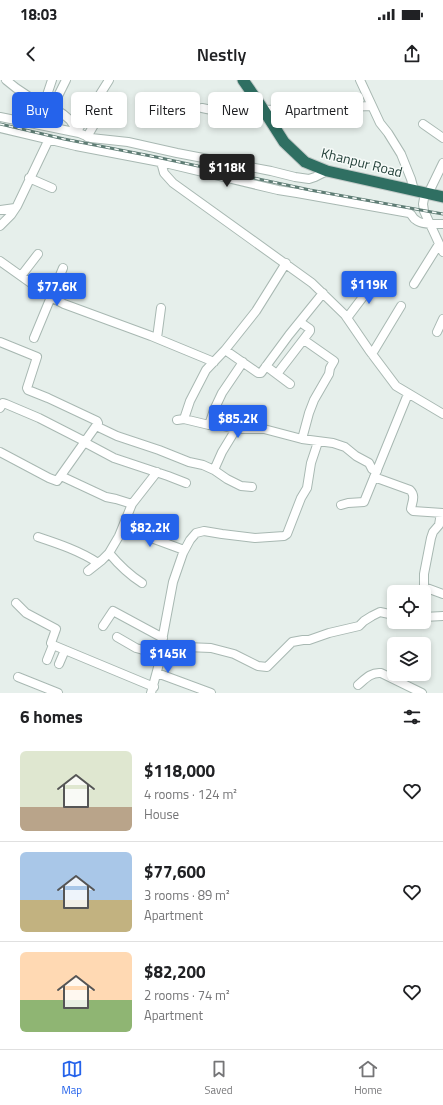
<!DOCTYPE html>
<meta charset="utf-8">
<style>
body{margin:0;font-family:"Titillium Web",sans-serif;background:#f6f6f6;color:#202124;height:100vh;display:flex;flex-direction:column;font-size:15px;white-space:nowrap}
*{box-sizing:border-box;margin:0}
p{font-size:13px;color:#757577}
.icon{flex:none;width:22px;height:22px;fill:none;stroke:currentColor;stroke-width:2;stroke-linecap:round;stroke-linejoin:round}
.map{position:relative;height:613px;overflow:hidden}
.panel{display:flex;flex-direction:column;background:#fff;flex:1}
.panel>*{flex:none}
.hud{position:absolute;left:12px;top:12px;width:419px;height:36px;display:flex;gap:8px}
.buttons{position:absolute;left:387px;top:505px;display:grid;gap:8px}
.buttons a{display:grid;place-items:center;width:44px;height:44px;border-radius:6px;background:#fff;box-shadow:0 2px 6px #0003;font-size:20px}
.price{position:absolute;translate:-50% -34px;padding:0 9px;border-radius:4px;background:#2563eb;color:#fff;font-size:13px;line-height:26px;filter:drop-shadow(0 1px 2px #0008)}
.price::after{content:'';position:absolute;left:50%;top:24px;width:12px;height:9px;margin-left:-6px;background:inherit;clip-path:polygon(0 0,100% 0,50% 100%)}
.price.selected{background:#222;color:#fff}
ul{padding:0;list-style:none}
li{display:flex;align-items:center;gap:12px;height:100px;padding:0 20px}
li+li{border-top:1px solid #e0e0e0}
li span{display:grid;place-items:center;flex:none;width:112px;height:80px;border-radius:6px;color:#555}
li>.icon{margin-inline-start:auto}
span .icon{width:48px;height:48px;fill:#fffc;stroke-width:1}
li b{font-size:17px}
h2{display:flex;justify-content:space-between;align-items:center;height:48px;padding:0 20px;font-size:17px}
.pill{padding:0 14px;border-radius:6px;background:#fff;box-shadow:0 2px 6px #0003;font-size:14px;line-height:36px}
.pill.selected{background:#2563eb;color:#fff}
.status{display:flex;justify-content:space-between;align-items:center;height:28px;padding:0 20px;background:#fff;direction:ltr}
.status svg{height:11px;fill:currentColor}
header{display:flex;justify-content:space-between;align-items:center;height:52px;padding:0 20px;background:#fff;font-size:18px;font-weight:600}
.tabs{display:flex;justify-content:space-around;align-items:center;height:56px;border-top:1px solid #e0e0e0;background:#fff;font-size:11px;color:#757577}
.tabs a{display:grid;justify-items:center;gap:2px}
.tabs .selected{color:#2563eb}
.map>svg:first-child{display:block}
</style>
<div class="status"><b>18:03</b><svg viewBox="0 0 49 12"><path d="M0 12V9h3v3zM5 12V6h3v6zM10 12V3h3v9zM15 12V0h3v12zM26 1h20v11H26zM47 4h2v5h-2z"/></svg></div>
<header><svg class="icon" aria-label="back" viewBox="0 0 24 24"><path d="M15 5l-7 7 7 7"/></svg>Nestly<svg class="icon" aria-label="share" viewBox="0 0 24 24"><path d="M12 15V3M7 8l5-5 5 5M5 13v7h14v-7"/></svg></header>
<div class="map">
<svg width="443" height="613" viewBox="0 0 443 613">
<rect width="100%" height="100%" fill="#e6efeb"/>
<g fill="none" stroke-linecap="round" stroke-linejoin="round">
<defs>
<path id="minor" d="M6,0L16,8L31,18L52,27L63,34L70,40L79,53L91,58L128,62L177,73L271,91L295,97L309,99L315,97L327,91
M360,0L380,43L388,53L401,74L411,99L414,110
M44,24L52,0
M202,28L231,34C238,31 238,22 244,18C246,16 250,16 253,15
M54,29L58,16L66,0
M264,30L372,26
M0,37L79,53
M423,44L443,58
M0,48L76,66L165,83L278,110L297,113L409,133C413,135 412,138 416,140C421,145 437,144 443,144
M77,51L109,0
M87,57L106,24
M161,82L164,93L173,103L312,203L345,235L369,270L396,306L443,334
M29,98L52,108
M425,113L423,124L424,131L443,172
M428,114L443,83
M0,130L15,128
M0,146L11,135L17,126L49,59
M0,181L49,216L64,224L151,256L214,282
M21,196L38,174
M414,204L439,164
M347,238L375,201
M437,252L443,239
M34,258L63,188
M157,258L161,228
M0,262L37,277L27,308L28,310L48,318L97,341L98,343L57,401L49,398L0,372
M225,270L258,293H261L289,255L323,213
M372,274L401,226
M266,286L290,304
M277,294L310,251V249L300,242
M0,328L3,323L6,324L39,338L84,361
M184,339L190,321L206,290L225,270L256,231L286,183
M177,340L184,339L209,345L223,346L236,349H264L302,359L309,333L314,320L329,294L330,288L334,281L304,260
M209,345L214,330L222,313L243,282
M96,346L117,356L159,370L189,382L203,385L214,390L227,399L241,406L252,407
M302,359L333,363L345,367L356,376L369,383L372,389L377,391
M84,362L114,378L168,396L186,403
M214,390L222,372L236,349
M61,396L106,417L116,419L132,424
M374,397L410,410C416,416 412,422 411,429L413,431L443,433
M341,425L348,423L364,422L408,314
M124,444L154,459L184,470
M38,457C59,464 80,471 98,483
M109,473C119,485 128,494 142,503
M88,491L102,480L109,473L119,456L132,424L157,392
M424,507L443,514
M421,512L422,511L424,507V494L431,458L433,452L439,445L441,433
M16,523L26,533L56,549L51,563L53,565L154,607
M424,537L443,536
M103,546L113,531L163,558
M117,557L136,568L161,575
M161,566L211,568L234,574L258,586L267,587L292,562L303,560H309L329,553L359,546L364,541L372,536L380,532L394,535
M47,580L53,565
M59,584L65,570
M157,593L211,613
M18,597L58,613
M358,605C365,599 371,592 381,593L422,613
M151,613L160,580L161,566L173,502L183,473L190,460L196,453L204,451L222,454L255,458L284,456L287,454L301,418L307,408L311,383L318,362"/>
<path id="highway" d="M243,0L261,26L284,62L305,82L327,91L443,117"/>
</defs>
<use href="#minor" stroke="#a8b8b2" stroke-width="10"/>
<use href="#highway" stroke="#c2cac8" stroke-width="13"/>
<use href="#minor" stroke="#fff" stroke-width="8"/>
<use href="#highway" stroke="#2f6f62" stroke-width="11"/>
<defs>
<path id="rail" d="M0,44L64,59L156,77L310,110L443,134"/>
</defs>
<use href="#rail" stroke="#5f7d75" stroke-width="3"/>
<use href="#rail" stroke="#f7fbf9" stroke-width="1.5" stroke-dasharray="4.5" stroke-linecap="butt"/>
</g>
<g text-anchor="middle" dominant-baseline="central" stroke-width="3" stroke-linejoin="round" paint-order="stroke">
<g font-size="14" fill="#24423a" stroke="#f7fbf9">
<text transform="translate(362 82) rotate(14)">Khanpur Road</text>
</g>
</g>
</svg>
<div class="buttons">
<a><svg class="icon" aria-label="locate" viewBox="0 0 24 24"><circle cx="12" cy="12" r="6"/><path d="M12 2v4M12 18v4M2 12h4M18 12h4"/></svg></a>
<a><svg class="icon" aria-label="layers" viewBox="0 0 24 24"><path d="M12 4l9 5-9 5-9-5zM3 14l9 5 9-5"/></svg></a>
</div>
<b class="price selected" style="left:227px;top:108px">$118K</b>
<b class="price" style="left:369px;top:225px">$119K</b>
<b class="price" style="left:57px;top:227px">$77.6K</b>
<b class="price" style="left:238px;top:359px">$85.2K</b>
<b class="price" style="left:150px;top:468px">$82.2K</b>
<b class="price" style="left:168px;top:594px">$145K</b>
<div class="hud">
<a class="pill selected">Buy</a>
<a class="pill">Rent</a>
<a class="pill">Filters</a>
<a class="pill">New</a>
<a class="pill">Apartment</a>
</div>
</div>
<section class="panel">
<h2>6 homes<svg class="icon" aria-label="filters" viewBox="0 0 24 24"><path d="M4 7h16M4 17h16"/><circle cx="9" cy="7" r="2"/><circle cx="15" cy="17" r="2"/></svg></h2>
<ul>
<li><span style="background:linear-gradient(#dfe7d0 70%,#b9a48a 0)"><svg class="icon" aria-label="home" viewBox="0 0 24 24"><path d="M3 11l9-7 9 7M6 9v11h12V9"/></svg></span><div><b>$118,000</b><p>4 rooms · 124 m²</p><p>House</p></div><svg class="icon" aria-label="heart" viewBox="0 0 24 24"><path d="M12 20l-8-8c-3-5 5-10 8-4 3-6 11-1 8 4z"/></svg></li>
<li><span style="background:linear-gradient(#a9c7e8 60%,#c2b280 0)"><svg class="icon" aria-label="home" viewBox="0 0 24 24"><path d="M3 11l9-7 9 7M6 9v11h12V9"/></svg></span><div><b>$77,600</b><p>3 rooms · 89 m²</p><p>Apartment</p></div><svg class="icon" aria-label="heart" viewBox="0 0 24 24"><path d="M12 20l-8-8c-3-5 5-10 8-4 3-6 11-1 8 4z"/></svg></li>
<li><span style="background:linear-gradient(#ffd9b3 60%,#8fb573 0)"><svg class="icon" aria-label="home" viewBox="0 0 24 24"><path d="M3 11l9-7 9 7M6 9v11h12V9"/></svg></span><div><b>$82,200</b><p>2 rooms · 74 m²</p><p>Apartment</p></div><svg class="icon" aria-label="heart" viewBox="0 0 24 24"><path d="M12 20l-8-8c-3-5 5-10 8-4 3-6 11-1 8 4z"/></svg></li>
</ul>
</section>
<nav class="tabs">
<a class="selected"><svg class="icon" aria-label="map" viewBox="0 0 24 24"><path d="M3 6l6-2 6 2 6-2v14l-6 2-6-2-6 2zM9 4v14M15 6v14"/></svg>Map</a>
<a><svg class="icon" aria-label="saved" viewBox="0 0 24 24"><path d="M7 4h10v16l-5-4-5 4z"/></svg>Saved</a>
<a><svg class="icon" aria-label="home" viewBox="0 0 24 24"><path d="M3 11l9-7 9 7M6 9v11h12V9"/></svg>Home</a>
</nav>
